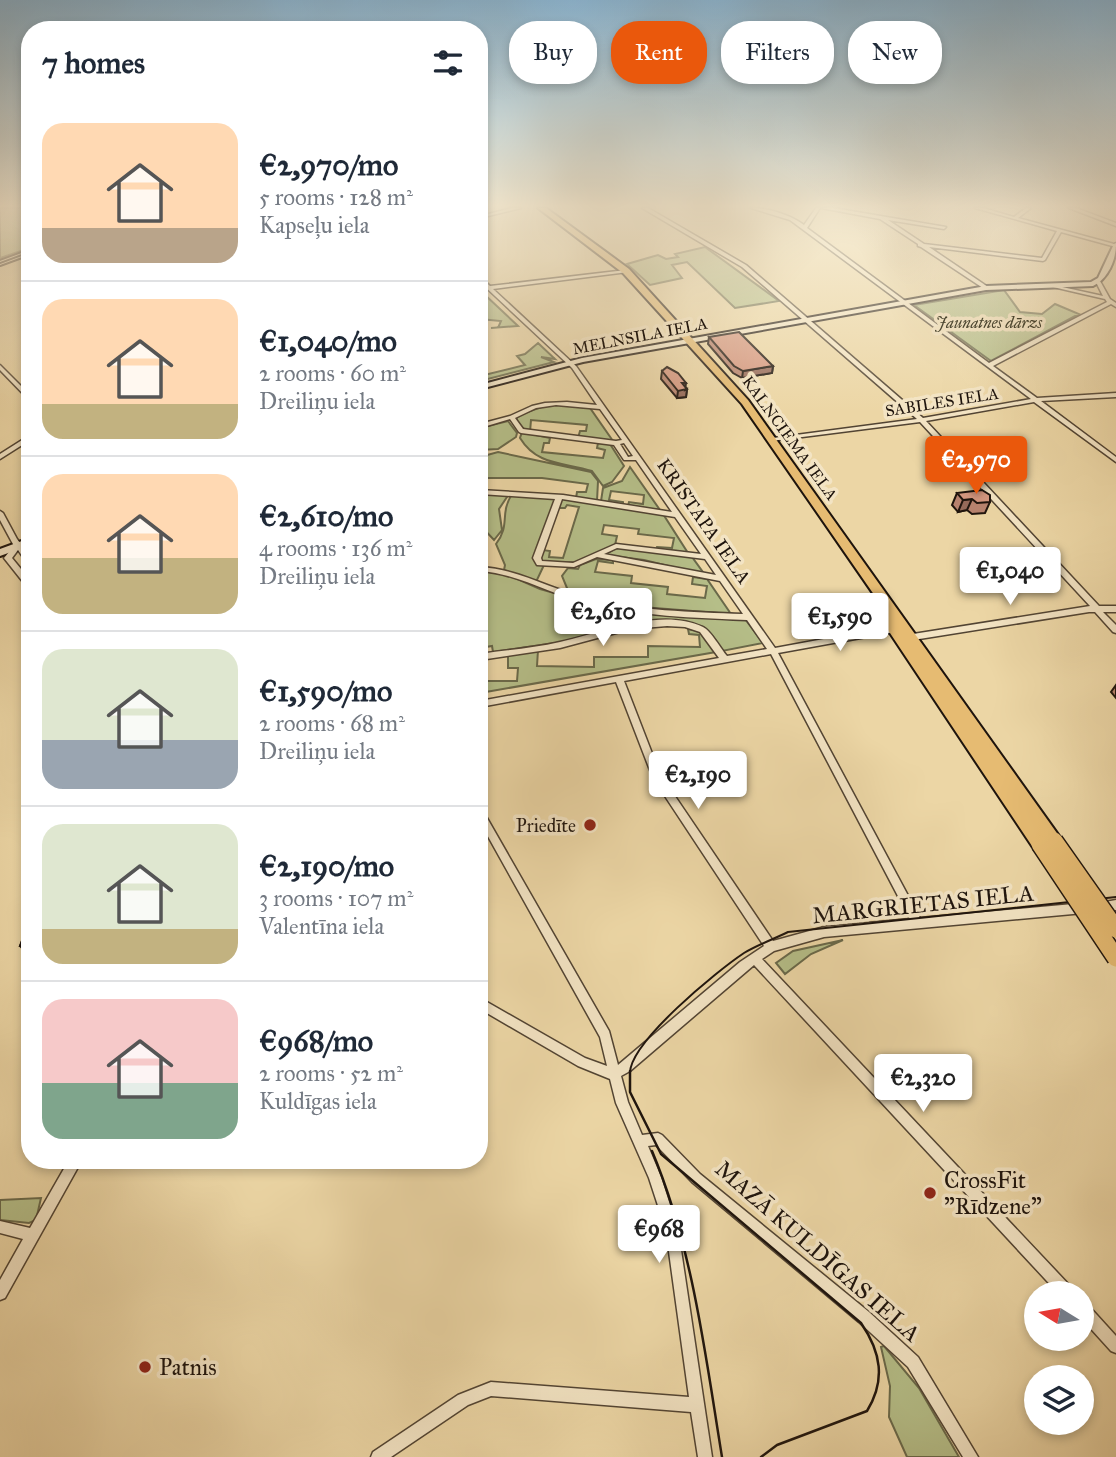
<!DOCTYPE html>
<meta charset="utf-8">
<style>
body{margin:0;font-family:"IM FELL Great Primer",serif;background:#f2f2f3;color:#1f2937;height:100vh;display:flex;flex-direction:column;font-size:26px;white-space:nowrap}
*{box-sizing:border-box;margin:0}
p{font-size:23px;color:#747a83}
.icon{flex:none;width:38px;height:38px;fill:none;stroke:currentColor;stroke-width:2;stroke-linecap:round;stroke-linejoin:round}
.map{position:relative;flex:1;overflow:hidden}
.panel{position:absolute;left:21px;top:21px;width:467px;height:1148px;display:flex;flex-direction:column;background:#fff;border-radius:28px;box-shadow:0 4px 10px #0003}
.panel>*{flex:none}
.banner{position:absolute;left:509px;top:21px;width:500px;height:63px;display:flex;gap:14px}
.needle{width:46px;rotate:281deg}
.tools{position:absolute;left:1024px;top:1281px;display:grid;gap:14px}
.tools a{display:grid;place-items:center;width:70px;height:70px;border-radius:50%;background:#fff;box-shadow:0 4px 10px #0003;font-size:35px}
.price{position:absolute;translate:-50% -60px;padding:0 16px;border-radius:7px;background:#fff;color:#222;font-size:23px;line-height:46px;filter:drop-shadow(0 2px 4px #0008)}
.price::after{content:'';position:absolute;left:50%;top:42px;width:21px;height:16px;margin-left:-10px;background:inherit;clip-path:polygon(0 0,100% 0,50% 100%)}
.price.current{background:#ea580c;color:#fff}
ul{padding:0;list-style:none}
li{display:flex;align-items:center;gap:21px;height:175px;padding:0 21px}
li+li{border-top:2px solid #e0e1e3}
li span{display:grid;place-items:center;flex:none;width:196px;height:140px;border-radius:21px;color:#555}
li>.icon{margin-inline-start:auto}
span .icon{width:84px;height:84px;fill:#fffc;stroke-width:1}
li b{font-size:30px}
h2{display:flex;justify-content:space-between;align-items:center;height:84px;padding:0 21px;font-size:30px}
.tag{padding:0 24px;border-radius:28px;background:#fff;box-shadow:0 4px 10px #0003;font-size:24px;line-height:63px}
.tag.current{background:#ea580c;color:#fff}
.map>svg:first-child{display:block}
</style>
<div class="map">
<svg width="1116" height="1457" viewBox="0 0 1116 1457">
<rect width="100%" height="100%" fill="#ecd6a5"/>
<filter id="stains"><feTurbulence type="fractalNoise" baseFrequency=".00286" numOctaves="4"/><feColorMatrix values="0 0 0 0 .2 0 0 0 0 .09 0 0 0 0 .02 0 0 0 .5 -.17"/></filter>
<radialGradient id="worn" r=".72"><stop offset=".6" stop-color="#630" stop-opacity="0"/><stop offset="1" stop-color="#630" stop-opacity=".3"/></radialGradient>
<path fill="#b5be88" stroke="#6a694a" stroke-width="2" d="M0,208H30V248L0,258Z
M705,247L779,301L735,308L687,262L672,265L682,278L650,285L627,264L658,255L666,259L678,257L675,254Z
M1004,290L1020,312L1042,314L1055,304L1079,314L991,361L914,305Z
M484,294L518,326L491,328H498L501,321L480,319V295Z
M538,343L555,359L541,357L554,362L480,381V376L525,365L517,356L525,354Z
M550,404L590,408L613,441L578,438L580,431H586L587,425L531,420L530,432L518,425L516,416Z
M508,421L517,433L516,437L498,449L480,450V428Z
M522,432L550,438L549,443H544L542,452L603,458L605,450L597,448L598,443L610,444L624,466L612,482L603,486L592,471C564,462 537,466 520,438Z
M498,452L591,472L598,481L597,501L576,498L577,492H586L588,484L542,478H480V457Z
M630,467L660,510L628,506L629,502L643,504L644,495L611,491L609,500L623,502V505L601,501L603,488L622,481Z
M480,494H509L499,509L502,530L494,540L480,525Z
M512,494L558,497L536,562L544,565L536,582L504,570L505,565L496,544C511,524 499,515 512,494Z
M561,498L663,514L688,553L656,549L657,547L672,548L674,538L638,534L639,529L604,525L602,534L617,536L615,545L578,562L544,563L540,560L543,550L550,551L549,557L563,558L579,507L567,505L565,508H558Z
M618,547L692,557L705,575L644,560L605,555Z
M596,559L613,560V563L598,561L595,572L632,576L631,583L668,587L667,594L705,598L707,586L692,584L693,577L707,579L731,614L642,607L569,593L562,576L568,568L578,569L580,565Z
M480,571L506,574L540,589L600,606L745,619L763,643L722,651C717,643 713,633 705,628C686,617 627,625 604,630L601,624L588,628L591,634L562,642L493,652L492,646L480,648Z
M688,629L700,631L716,652L480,693V681H517L518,668H508V654L538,650L537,666L594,667V657H648V646L700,647L699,635L689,634Z
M843,940L811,954L785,974L776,963L793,951Z
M41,1198L36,1220L29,1223L0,1220V1200Z
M884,1346L919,1388L959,1457H907L889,1417L890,1386L881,1347Z"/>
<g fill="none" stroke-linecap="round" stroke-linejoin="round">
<defs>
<path id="street" d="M512,208H521L480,218V216Z
M642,208H648L746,265L923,418L1031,399L790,220L751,208C769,208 790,215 804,225L816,208H820L807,228L989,363L1107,302L1105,299L1053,287V285L1103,296L1096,282L1100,281L1110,299L1116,303V307L1111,304L993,366L1037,398L1116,393V397L1041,401L1116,457V462L1034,402L926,421L1099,606H1116V612H1103L1116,625V633L1113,632L1095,612H1089L913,640L910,639L909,637L913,634L1090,606L920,422L771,441L770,440L773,438L917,419L742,267Z
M821,208H833L946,227L944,229L888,220L924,244L1042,258L1057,231L975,208H983L1014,217L1026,208H1031L1018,218L1114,244L1116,243V247L1061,232L1045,260L1043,261L929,247L988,287L989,288L986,290L921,247L918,246V244L880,219Z
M1069,208H1076L1116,223V226Z
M626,270H628V272L493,289L576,366L775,648L894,626L897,627L898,629L894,632L778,653L920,918L1084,903L1088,905L1089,908L1088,911L1084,913L824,937L774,951L762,959L1072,1288L1074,1293H1058L754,965L630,1071L621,1076L628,1102L642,1135L658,1133L662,1135L700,1174L869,1312L918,1357L978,1457H963L908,1367L859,1322L692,1182L656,1145L648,1146L661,1177L678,1230L712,1457H698L691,1412L491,1396L468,1405L391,1457H371L373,1452L458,1395L491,1382L689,1397L666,1230L649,1178L616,1103L610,1079L578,1066L480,1009V998L585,1058L607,1066L600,1037L480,822V810L483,811L609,1031L618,1065L740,962L764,946L653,778L616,682L480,707V701L719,658L700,632L685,627L667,626L631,629L560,648L480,660V654C507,650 534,648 560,642C603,633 660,607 703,627C711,631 721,649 727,656L767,649L747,620C694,618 639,616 587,603C549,594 519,574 480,571V567C519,569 551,590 588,598C638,611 691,612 743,614L720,581L597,557L574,567L537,565L533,558L555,499L480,494V490L563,495L672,512L636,460H624L614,445L521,433L519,432L510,419L480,428V424L510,416L532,406L545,403L567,402L597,405L572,368L480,282V279H482L490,286ZM556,405L600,409L622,440L616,441L523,429L515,418L536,408ZM624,443L633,456L628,457L620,444ZM562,499L675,517L701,554L616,544L573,563L542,561L541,558ZM617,548L705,559L716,575L604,554ZM771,654L910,919L824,927L773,941L660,774L624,681Z
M0,365L30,395V401L0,370Z
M30,435V440L0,459V454Z
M0,511L3,513L17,539L30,556V563H27L18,550L12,558L30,580V587H27L4,558L14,546L0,520Z
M1116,900V910L1098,912L1094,910L1093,907L1094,904Z
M69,1160H82L5,1298L0,1300V1280L23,1239L0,1233V1221L30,1228Z
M1082,1302L1087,1304L1116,1336V1353L1111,1351L1082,1319Z"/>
<path id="secondary" d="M1116,244C1116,260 1108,279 1093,286L986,290L583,362L480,389V385L582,358L986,286L1091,282L1098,278L1113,246Z
M30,250V254L0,265V261Z
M30,538V545L0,556V549Z"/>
<path id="primary" d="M538,208H546L629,269L748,400L1059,836L1062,841L1059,846L1054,848L1048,844L1046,849L1040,851L1034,849L884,624L874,602L877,599L742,404L623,273Z"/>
</defs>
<use href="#street" stroke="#524433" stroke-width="3"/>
<use href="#secondary" stroke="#1e140d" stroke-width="4"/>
<use href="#primary" stroke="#1e140d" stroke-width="4"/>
<use href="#street" fill="#f3e4c4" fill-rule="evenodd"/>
<use href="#secondary" fill="#f3e4c4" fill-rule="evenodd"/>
<use href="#primary" fill="#e6bb72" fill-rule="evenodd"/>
<path stroke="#1e140d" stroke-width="2" d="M0,263L30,252
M630,1073C630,1042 717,971 744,953C757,945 774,939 788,932L1116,897"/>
<path stroke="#1e140d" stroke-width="2.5" d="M630,1071V1092L661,1154L861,1323C881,1352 886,1380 867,1411L777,1445L761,1457
M652,1151C693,1249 705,1353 722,1457"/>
<defs>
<path id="primary-bridge" d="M1054,841L1116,929
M1040,844L1116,958"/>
</defs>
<use href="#primary-bridge" stroke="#1e140d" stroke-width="20" stroke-linecap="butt"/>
<use href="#primary-bridge" stroke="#e6bb72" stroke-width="17"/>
</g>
<path fill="#b8836f" stroke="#1e140d" stroke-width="2" d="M709,337L773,366L772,373L742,378L733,373L708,344Z
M662,371L685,388L687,389L686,397L677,398L661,379Z
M957,493L990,502L985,513L972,514L967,510L958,512L952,505Z
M1116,685V698L1111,692Z
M30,920V956L20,946Z"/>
<path fill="#966a5a" stroke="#1e140d" stroke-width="2" d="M773,366L772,373L742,378L743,371Z
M682,383H686L685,390L687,389L686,397L677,398L678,391Z
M972,499L967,510L958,512L963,500Z"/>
<path fill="#d69881" stroke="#1e140d" stroke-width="2" d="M739,332L773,366L743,371L734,366L709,337Z
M667,367L678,373L686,383H682L687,389L678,391L662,371Z
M982,490L990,495V502L977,503L972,499L963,500L957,493Z
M30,920V946H20Z"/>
<linearGradient id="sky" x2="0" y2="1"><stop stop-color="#8ab5d2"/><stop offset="0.5" stop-color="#f6edd6"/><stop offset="1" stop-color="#f6edd6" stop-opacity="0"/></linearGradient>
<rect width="1116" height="412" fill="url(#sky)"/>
<g fill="#8f2418" stroke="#f3e4c4" stroke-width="2.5">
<circle cx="590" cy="825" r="7"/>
<circle cx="930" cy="1193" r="7"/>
<circle cx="145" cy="1367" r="7"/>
</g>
<g text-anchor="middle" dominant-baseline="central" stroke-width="7" stroke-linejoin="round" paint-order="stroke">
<g font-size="16" font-style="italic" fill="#4b4732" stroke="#f3e4c4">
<text x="989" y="322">Jaunatnes dārzs</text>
</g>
<g font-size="16" fill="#1e140d" stroke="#f3e4c4">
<text transform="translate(640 336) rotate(-11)">MELNSILA IELA</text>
<text transform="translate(942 402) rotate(-9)">SABILES IELA</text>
<text transform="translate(790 438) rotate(54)">KALNCIEMA IELA</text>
</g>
<g font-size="19" fill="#1e140d" stroke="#f3e4c4">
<text transform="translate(704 521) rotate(55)">KRISTAPA IELA</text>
</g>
<g font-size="19" fill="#1e140d" stroke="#f3e4c4" text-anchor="end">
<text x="576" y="825">Priedīte</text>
</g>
<g font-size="23" fill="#1e140d" stroke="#f3e4c4">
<text transform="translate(923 904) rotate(-6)">MARGRIETAS IELA</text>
<text transform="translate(818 1251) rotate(41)">MAZĀ KULDĪGAS IELA</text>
</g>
<g font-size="23" fill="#1e140d" stroke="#f3e4c4" text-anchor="start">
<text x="944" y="1180">CrossFit<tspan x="944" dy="26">"Rīdzene"</tspan></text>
<text x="159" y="1367">Patnis</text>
</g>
</g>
<rect width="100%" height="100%" filter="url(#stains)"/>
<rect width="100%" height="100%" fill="url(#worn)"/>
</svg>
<div class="tools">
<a><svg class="needle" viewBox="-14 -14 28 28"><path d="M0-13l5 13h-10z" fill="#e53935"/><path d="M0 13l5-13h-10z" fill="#747a83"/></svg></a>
<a><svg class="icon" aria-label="layers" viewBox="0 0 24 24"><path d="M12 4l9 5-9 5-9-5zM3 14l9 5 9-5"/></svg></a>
</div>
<b class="price current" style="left:976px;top:496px">€2,970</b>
<b class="price" style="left:1010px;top:607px">€1,040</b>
<b class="price" style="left:603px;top:648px">€2,610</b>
<b class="price" style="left:840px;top:653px">€1,590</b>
<b class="price" style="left:698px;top:811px">€2,190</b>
<b class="price" style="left:923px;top:1114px">€2,320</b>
<b class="price" style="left:659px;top:1265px">€968</b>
<div class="banner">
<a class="tag">Buy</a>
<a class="tag current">Rent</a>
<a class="tag">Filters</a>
<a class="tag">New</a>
</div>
<section class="panel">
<h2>7 homes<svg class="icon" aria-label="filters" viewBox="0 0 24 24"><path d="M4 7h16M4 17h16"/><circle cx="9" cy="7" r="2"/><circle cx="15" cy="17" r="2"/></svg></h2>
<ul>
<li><span style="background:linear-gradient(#ffd9b3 75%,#b9a48a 0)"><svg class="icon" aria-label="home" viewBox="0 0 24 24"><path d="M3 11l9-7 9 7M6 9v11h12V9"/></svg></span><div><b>€2,970/mo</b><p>5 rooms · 128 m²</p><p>Kapseļu iela</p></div></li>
<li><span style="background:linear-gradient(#ffd9b3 75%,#c2b280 0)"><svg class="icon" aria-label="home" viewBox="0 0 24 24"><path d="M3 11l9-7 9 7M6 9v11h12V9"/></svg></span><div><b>€1,040/mo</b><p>2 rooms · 60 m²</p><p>Dreiliņu iela</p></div></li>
<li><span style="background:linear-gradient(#ffd9b3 60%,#c2b280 0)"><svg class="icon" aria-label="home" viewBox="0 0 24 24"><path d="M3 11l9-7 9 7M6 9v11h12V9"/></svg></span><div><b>€2,610/mo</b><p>4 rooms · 136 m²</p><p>Dreiliņu iela</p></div></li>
<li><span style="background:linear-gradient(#dfe7d0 65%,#9aa5b1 0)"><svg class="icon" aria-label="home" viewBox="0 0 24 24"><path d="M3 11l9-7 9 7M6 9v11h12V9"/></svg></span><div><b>€1,590/mo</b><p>2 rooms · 68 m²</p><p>Dreiliņu iela</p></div></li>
<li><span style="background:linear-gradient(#dfe7d0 75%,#c2b280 0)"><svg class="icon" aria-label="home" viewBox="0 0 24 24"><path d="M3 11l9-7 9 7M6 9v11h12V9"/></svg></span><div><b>€2,190/mo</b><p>3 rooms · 107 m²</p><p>Valentīna iela</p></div></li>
<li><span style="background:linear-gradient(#f6c9c9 60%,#7fa58c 0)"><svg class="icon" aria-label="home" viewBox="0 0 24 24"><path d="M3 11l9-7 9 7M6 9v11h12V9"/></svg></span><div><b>€968/mo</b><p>2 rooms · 52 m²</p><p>Kuldīgas iela</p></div></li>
</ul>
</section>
</div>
